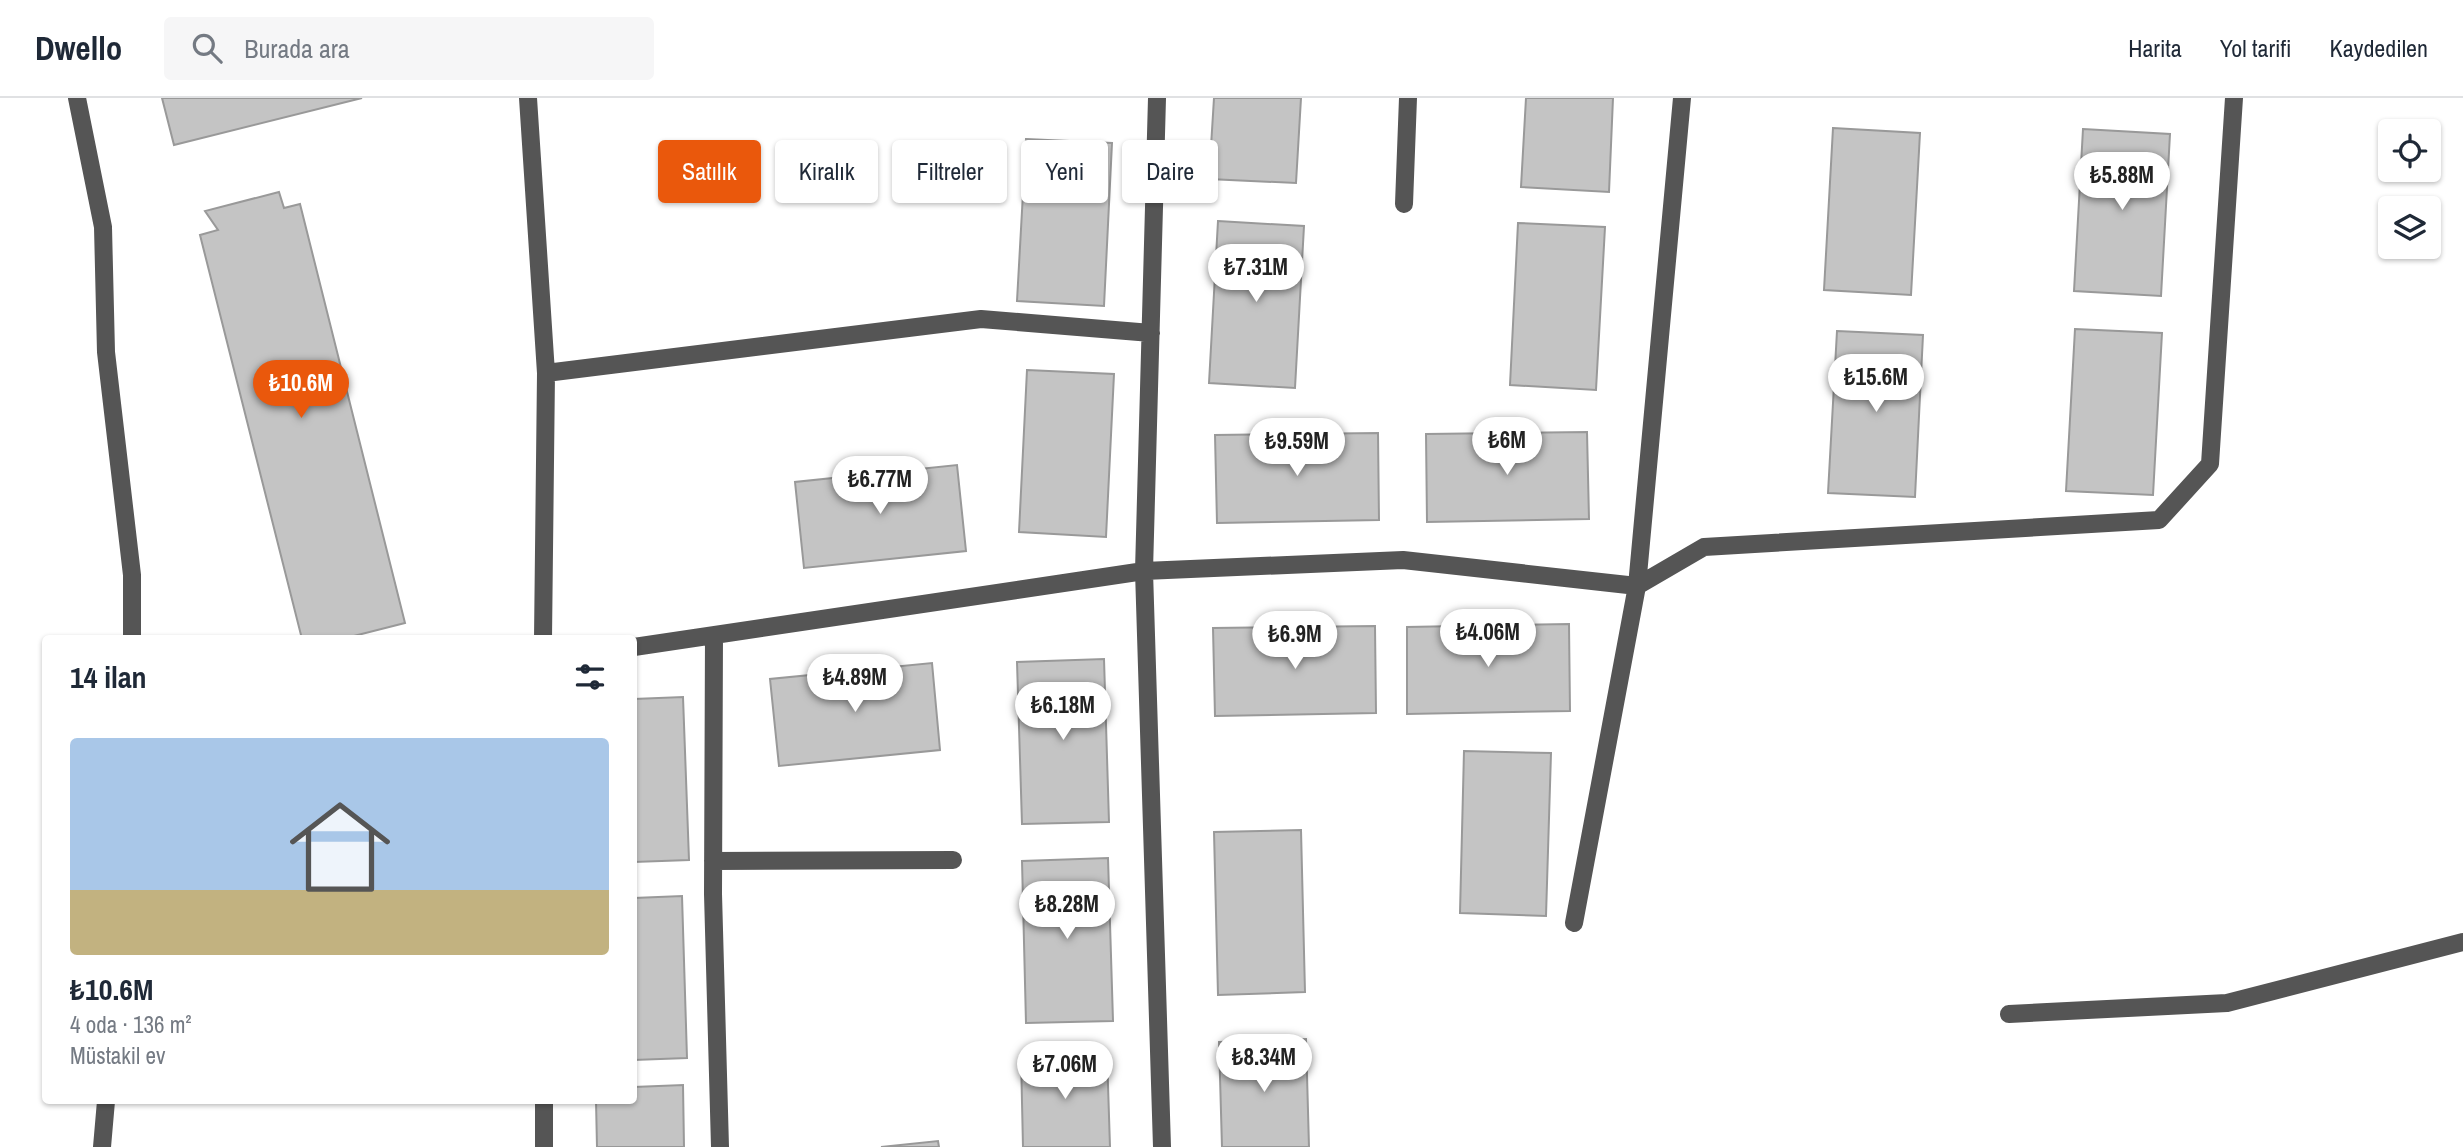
<!DOCTYPE html>
<html lang="tr">
<meta charset="utf-8">
<style>
body{margin:0;font-family:"Archivo Narrow",sans-serif;background:#f6f6f7;color:#1f2937;height:100vh;display:flex;flex-direction:column;font-size:26px;white-space:nowrap}
*{box-sizing:border-box;margin:0}
p{font-size:23px;color:#747a83}
.icon{flex:none;width:38px;height:38px;fill:none;stroke:currentColor;stroke-width:2;stroke-linecap:round;stroke-linejoin:round}
.map{position:relative;flex:1;overflow:hidden}
.details{position:absolute;left:42px;top:537px;width:595px;height:469px;display:flex;flex-direction:column;background:#fff;border-radius:7px;box-shadow:0 2px 5px #0004}
.details>*{flex:none}
.top-card{position:absolute;left:658px;top:42px;width:665px;height:63px;display:flex;gap:14px}
.controls{position:absolute;left:2378px;top:21px;display:grid;gap:14px}
.controls a{display:grid;place-items:center;width:63px;height:63px;border-radius:7px;background:#fff;box-shadow:0 2px 5px #0004;font-size:35px}
.price{position:absolute;translate:-50% -60px;padding:0 16px;border-radius:24px;background:#fff;color:#222;font-size:23px;line-height:46px;filter:drop-shadow(0 2px 4px #0008)}
.price::after{content:'';position:absolute;left:50%;top:42px;width:21px;height:16px;margin-left:-10px;background:inherit;clip-path:polygon(0 0,100% 0,50% 100%)}
.price.selected{background:#ea580c;color:#fff}
ul{padding:0;list-style:none}
li{display:grid;align-content:center;gap:14px;height:371px;padding:0 28px}
li+li{border-top:2px solid #e0e1e3}
li span{display:grid;place-items:center;height:217px;border-radius:7px;color:#555}
li>.icon{margin-inline-start:auto}
span .icon{width:126px;height:126px;fill:#fffc;stroke-width:1}
li b{font-size:30px}
h2{display:flex;justify-content:space-between;align-items:center;height:84px;padding:0 28px;font-size:30px}
.chip{padding:0 24px;border-radius:7px;background:#fff;box-shadow:0 2px 5px #0004;font-size:24px;line-height:63px}
.chip.selected{background:#ea580c;color:#fff}
header{display:flex;align-items:center;gap:42px;box-sizing:border-box;height:98px;padding:0 35px;background:#fff;border-bottom:2px solid #e0e1e3}
header strong{font-size:33px}
nav{display:flex;gap:38px;margin-inline-start:auto;font-size:24px}
.search{width:490px;height:63px;background:#f6f6f7;display:flex;align-items:center;gap:18px;box-sizing:border-box;padding:0 24px;border-radius:7px;color:#747a83;font-size:26px}
.map>svg:first-child{display:block}
</style>
<header>
<strong>Dwello</strong>
<div class="search"><svg class="icon" aria-label="search" viewBox="0 0 24 24"><circle cx="10" cy="10" r="6"/><path d="M15 15l6 6"/></svg>Burada ara</div>
<nav><a>Harita</a><a>Yol tarifi</a><a>Kaydedilen</a></nav>
</header>
<div class="map">
<svg width="2463" height="1049" viewBox="0 0 2463 1049">
<rect width="100%" height="100%" fill="#fff"/>
<path fill="#c4c4c4" stroke="#999" stroke-width="2" d="M162,0H362L174,47Z
M1214,0H1301L1296,85L1209,81Z
M1526,0H1613L1609,94L1521,89Z
M1833,30L1920,35L1911,197L1824,192Z
M2083,31L2170,36L2161,198L2074,193Z
M1026,41L1112,45L1104,208L1017,203Z
M279,94L284,110L300,106L405,525L342,541H302L200,137L218,132L205,113Z
M1218,123L1304,128L1295,290L1209,285Z
M1518,125L1605,129L1596,292L1510,287Z
M2075,231L2162,235L2153,397L2066,393Z
M1837,233L1923,237L1915,399L1828,395Z
M1027,272L1114,276L1106,439L1019,434Z
M1587,334L1589,421L1427,424L1426,336Z
M1378,335L1379,422L1217,425L1215,337Z
M957,367L966,453L804,470L795,384Z
M1569,526L1570,613L1407,616V529Z
M1375,528L1376,615L1215,618L1213,530Z
M1104,561L1109,724L1022,726L1017,564Z
M932,565L940,652L779,668L770,581Z
M683,599L689,762L634,764V601Z
M1464,653L1551,655L1546,818L1460,815Z
M1301,732L1305,894L1218,897L1214,734Z
M1108,760L1113,923L1026,925L1022,763Z
M682,798L687,960L634,962V800Z
M1306,941L1309,1049H1222L1219,944Z
M1107,956L1110,1049H1023L1021,959Z
M683,987L684,1049H597L596,1003H634V989Z
M938,1043L939,1049H881Z"/>
<g fill="none" stroke-linecap="round" stroke-linejoin="round">
<path stroke="#555" stroke-width="18" d="M77,0L103,129L106,254L132,477V541
M528,0L546,275L543,541
M1157,0L1144,473L1162,1049
M1404,106L1408,0
M546,275L981,221L1151,235
M714,537L713,796L720,1049
M634,549L1144,473L1403,462L1637,488L1704,449L2159,422L2210,366L2234,0
M713,763L953,762
M1574,825L1637,488L1682,0
M2009,916L2227,905L2463,844
M544,1003V1049
M102,1049L106,1003"/>
</g>
</svg>
<div class="controls">
<a><svg class="icon" aria-label="locate" viewBox="0 0 24 24"><circle cx="12" cy="12" r="6"/><path d="M12 2v4M12 18v4M2 12h4M18 12h4"/></svg></a>
<a><svg class="icon" aria-label="layers" viewBox="0 0 24 24"><path d="M12 4l9 5-9 5-9-5zM3 14l9 5 9-5"/></svg></a>
</div>
<b class="price" style="left:2122px;top:114px">₺5.88M</b>
<b class="price" style="left:1256px;top:206px">₺7.31M</b>
<b class="price" style="left:1876px;top:316px">₺15.6M</b>
<b class="price selected" style="left:301px;top:322px">₺10.6M</b>
<b class="price" style="left:1507px;top:379px">₺6M</b>
<b class="price" style="left:1297px;top:380px">₺9.59M</b>
<b class="price" style="left:880px;top:418px">₺6.77M</b>
<b class="price" style="left:1488px;top:571px">₺4.06M</b>
<b class="price" style="left:1295px;top:573px">₺6.9M</b>
<b class="price" style="left:855px;top:616px">₺4.89M</b>
<b class="price" style="left:1063px;top:644px">₺6.18M</b>
<b class="price" style="left:1067px;top:843px">₺8.28M</b>
<b class="price" style="left:1264px;top:996px">₺8.34M</b>
<b class="price" style="left:1065px;top:1003px">₺7.06M</b>
<div class="top-card">
<a class="chip selected">Satılık</a>
<a class="chip">Kiralık</a>
<a class="chip">Filtreler</a>
<a class="chip">Yeni</a>
<a class="chip">Daire</a>
</div>
<section class="details">
<h2>14 ilan<svg class="icon" aria-label="filters" viewBox="0 0 24 24"><path d="M4 7h16M4 17h16"/><circle cx="9" cy="7" r="2"/><circle cx="15" cy="17" r="2"/></svg></h2>
<ul>
<li><span style="background:linear-gradient(#a9c7e8 70%,#c2b280 0)"><svg class="icon" aria-label="home" viewBox="0 0 24 24"><path d="M3 11l9-7 9 7M6 9v11h12V9"/></svg></span><div><b>₺10.6M</b><p>4 oda · 136 m²</p><p>Müstakil ev</p></div></li>
</ul>
</section>
</div>
